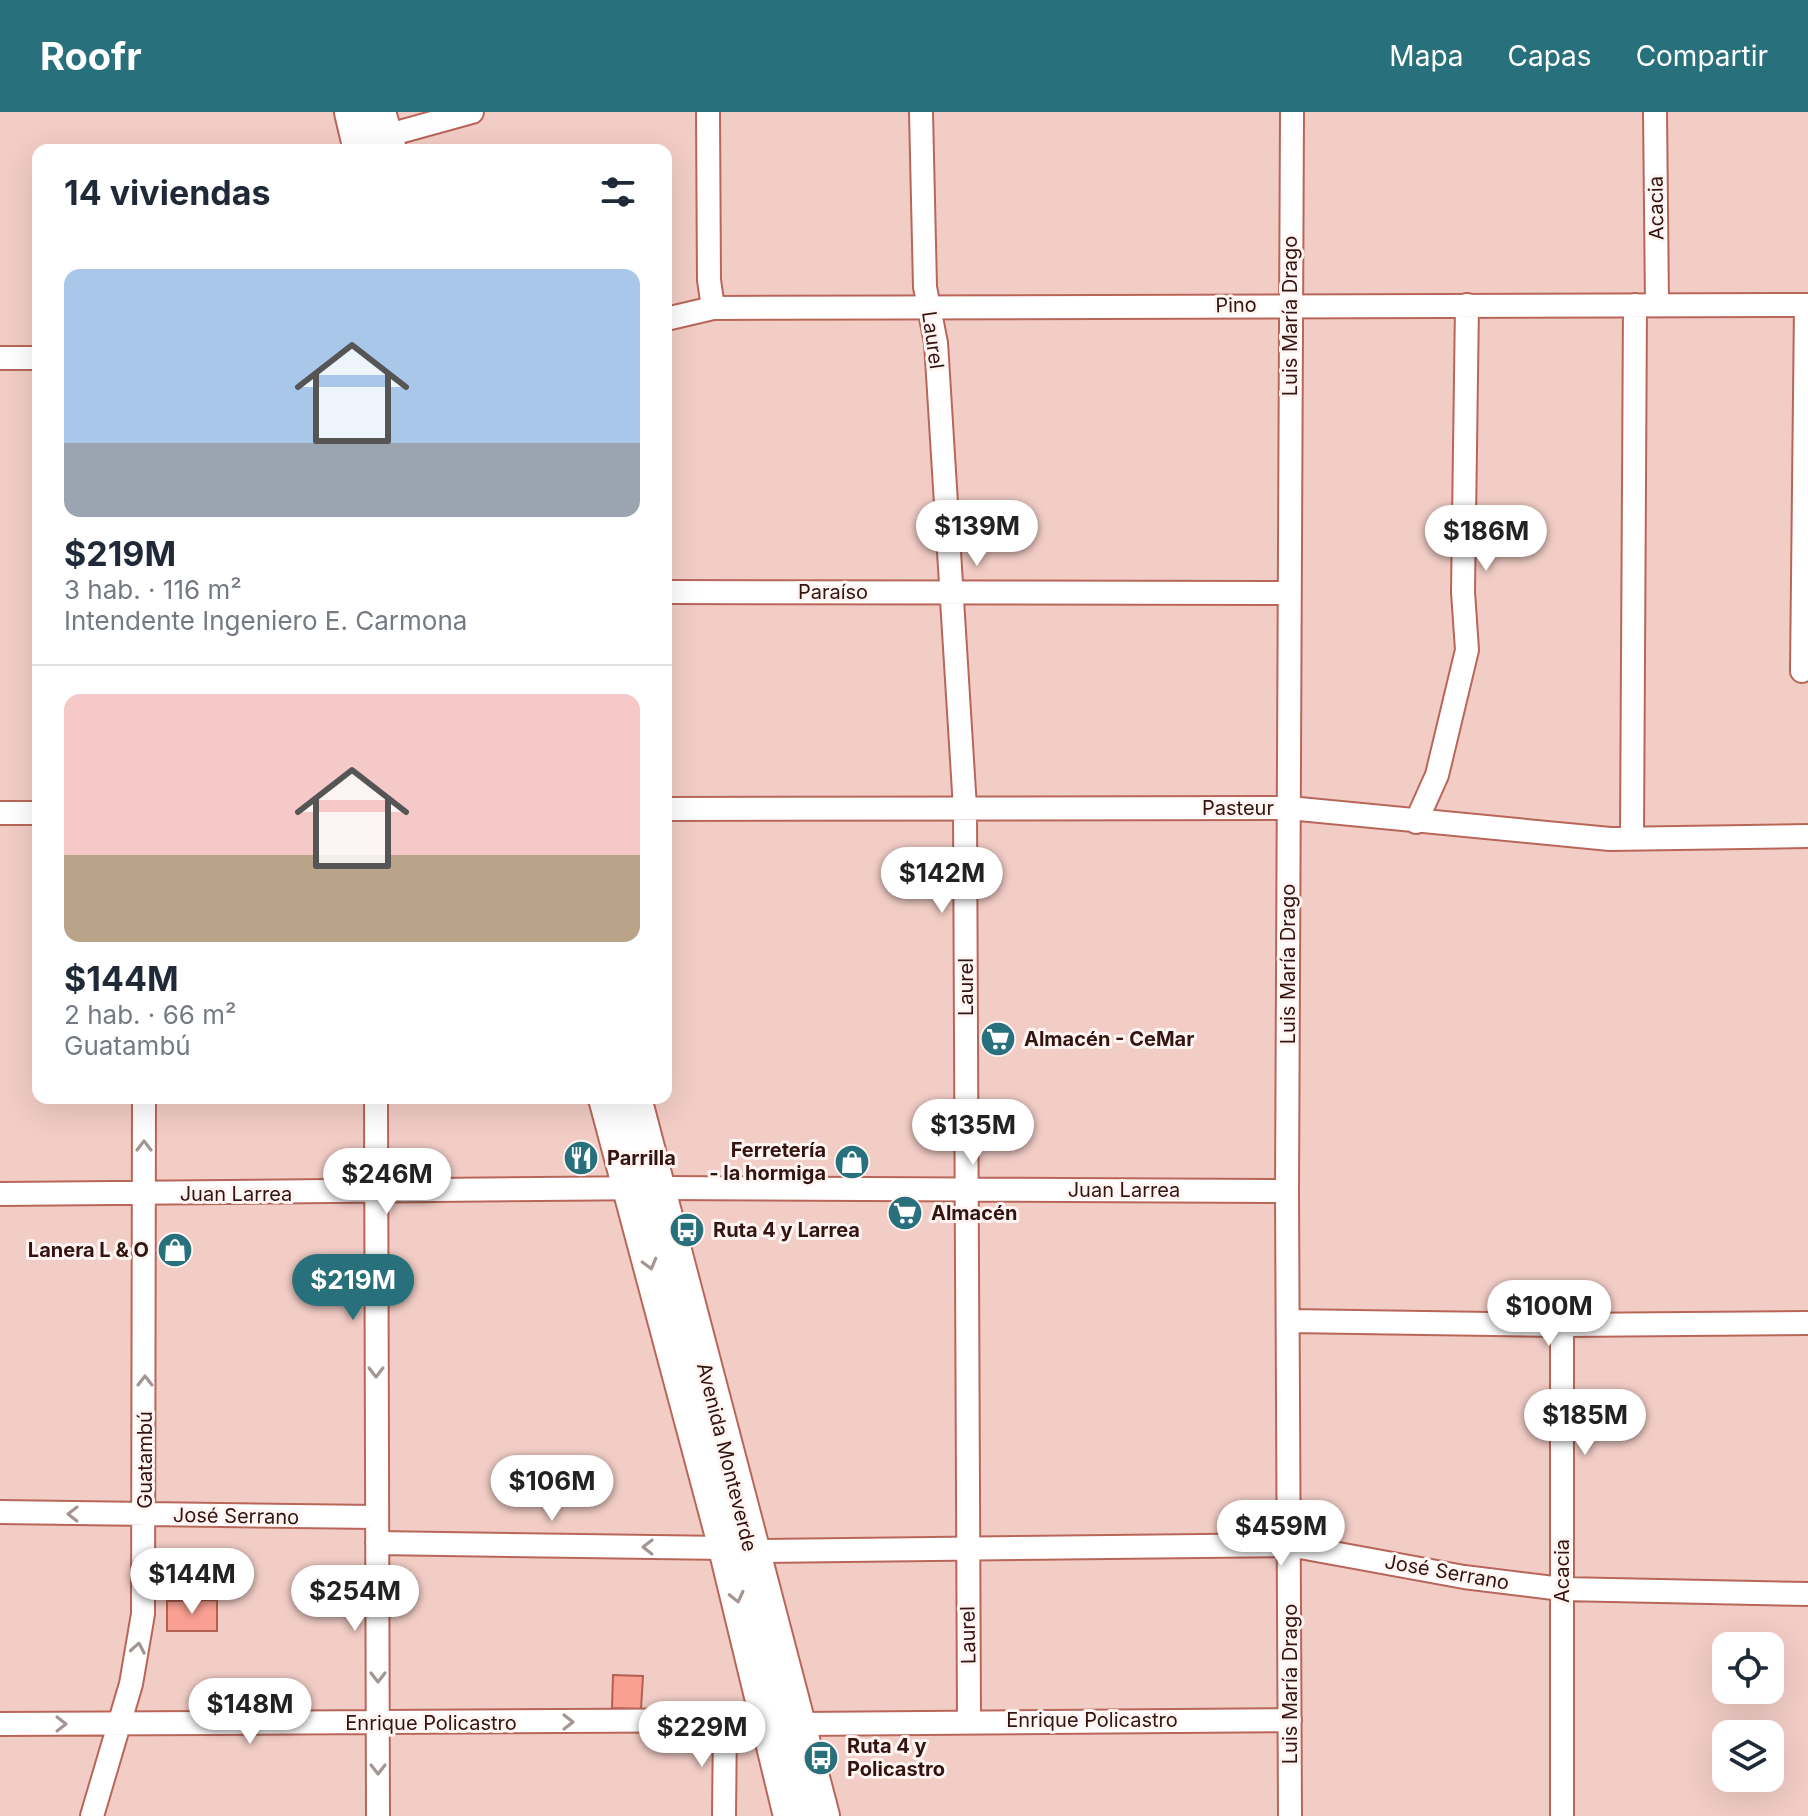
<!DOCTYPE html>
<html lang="es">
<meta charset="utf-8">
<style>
body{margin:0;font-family:Inter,sans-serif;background:#f6f6f7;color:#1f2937;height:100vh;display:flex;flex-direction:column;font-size:30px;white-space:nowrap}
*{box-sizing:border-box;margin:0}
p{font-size:26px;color:#747a83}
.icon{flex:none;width:44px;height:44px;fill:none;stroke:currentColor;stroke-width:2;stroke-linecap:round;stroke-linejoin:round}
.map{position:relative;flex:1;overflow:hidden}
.sheet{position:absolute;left:32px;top:32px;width:640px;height:960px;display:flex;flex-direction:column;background:#fff;border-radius:16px;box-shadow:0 8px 32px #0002}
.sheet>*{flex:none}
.tools{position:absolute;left:1712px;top:1520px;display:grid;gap:16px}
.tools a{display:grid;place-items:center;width:72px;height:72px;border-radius:16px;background:#fff;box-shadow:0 8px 32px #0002;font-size:40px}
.price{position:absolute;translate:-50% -68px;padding:0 18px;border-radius:28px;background:#fff;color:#222;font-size:26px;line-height:52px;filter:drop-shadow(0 2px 4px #0008)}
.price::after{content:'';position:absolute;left:50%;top:48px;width:24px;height:18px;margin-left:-12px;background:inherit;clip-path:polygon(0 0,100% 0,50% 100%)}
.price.selected{background:#28707b;color:#fff}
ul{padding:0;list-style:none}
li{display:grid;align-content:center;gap:16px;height:424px;padding:0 32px}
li+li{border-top:2px solid #e0e1e3}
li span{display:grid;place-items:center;height:248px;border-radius:16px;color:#555}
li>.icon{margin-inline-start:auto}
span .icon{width:144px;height:144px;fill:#fffc;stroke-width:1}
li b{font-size:34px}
h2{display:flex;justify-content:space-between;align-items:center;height:96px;padding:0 32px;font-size:34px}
header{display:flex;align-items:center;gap:48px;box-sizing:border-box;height:112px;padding:0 40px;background:#28707b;color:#fff}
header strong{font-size:38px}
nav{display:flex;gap:44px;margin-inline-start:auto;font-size:28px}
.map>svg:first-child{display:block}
</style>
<header>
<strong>Roofr</strong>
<nav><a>Mapa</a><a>Capas</a><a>Compartir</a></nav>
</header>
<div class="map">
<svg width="1808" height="1704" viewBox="0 0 1808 1704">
<rect width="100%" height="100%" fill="#f2cdc6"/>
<path fill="#f9a092" stroke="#b26054" stroke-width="2" d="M217,1488V1519H167V1489Z
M613,1563L643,1564L641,1597L612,1596Z"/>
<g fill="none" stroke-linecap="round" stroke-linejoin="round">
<defs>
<path id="minor" d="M708,0L709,168L713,196
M921,0L925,175L936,231L965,696L969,1608
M1655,0L1657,192
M385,24L472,0
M666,207L713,196L1808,193
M0,246H38
M666,480L1288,481
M1802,559L1806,193
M666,697L1289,696L1610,727L1808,724
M0,701H38
M1416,710L1437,663L1467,538L1463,480L1467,193
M1632,726L1635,193
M376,986L378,1704
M0,1082L658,1076L1287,1079
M1289,1209L1562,1213L1808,1211
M1562,1213V1704
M0,1400L375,1405
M377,1431L726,1436
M751,1439L1289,1433L1464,1465L1562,1477L1808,1482
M0,1612L765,1608
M798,1612L1290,1608
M92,1704L131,1572L143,1502L144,986
M724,1704L725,1610
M1290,1704L1287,1079L1292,0"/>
<path id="primary" d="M352,0L361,38
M378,0L389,38
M606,986L726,1436L791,1704
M634,986L822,1704"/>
</defs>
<use href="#minor" stroke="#b9665a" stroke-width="26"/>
<use href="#primary" stroke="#b9665a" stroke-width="38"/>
<use href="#minor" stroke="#fff" stroke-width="22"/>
<use href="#primary" stroke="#fff" stroke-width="34"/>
</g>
<defs><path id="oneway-chevron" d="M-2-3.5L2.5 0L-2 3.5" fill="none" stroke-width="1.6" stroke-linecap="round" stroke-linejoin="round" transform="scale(2)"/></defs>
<g stroke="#a49593">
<use href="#oneway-chevron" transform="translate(144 1034) rotate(-90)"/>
<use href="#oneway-chevron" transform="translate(650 1152) rotate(75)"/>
<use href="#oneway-chevron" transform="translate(376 1260) rotate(90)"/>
<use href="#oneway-chevron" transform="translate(145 1269) rotate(-90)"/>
<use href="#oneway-chevron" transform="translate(73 1402) rotate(-179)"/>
<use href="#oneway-chevron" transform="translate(648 1435) rotate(-179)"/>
<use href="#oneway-chevron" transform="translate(737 1485) rotate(77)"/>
<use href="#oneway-chevron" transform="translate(138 1536) rotate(-80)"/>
<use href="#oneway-chevron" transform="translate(378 1565) rotate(90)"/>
<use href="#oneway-chevron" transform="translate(568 1610)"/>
<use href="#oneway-chevron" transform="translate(61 1612)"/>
<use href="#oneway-chevron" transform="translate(378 1657) rotate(90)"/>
</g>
<defs>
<symbol id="supermarket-disc" viewBox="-11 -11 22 22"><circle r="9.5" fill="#28707b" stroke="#fff5f3"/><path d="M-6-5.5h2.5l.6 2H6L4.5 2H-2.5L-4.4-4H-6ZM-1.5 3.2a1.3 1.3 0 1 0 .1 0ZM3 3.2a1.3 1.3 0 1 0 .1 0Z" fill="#fff"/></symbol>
<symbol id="restaurant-disc" viewBox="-11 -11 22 22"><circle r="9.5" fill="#28707b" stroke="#fff5f3"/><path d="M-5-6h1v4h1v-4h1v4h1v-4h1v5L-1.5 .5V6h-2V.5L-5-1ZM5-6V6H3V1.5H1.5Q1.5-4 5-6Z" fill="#fff"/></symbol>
<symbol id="shop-disc" viewBox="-11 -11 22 22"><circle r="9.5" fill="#28707b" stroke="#fff5f3"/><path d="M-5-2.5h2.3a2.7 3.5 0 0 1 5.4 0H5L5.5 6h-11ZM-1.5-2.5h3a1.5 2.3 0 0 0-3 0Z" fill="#fff"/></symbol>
<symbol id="bus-disc" viewBox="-11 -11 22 22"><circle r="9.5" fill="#28707b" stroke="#fff5f3"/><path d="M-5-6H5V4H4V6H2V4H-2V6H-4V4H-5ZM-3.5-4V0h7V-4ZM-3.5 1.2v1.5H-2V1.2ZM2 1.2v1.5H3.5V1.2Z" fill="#fff"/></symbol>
</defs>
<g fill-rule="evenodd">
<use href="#supermarket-disc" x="978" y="907" width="40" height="40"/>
<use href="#restaurant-disc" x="561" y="1026" width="40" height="40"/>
<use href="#shop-disc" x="832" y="1030" width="40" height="40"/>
<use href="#supermarket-disc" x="885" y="1081" width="40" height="40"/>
<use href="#bus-disc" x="667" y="1098" width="40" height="40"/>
<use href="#shop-disc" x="155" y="1118" width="40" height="40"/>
<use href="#bus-disc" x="801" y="1626" width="40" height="40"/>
</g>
<g text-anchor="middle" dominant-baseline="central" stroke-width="6" stroke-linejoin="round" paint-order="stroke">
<g font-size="20" fill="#35140f" stroke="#fff5f3">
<text transform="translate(1656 96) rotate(-91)">Acacia</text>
<text transform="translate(1236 193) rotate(-1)">Pino</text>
<text transform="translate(1290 204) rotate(-90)">Luis María Drago</text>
<text transform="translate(933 228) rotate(82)">Laurel</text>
<text x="833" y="480">Paraíso</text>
<text x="1238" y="696">Pasteur</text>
<text transform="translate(1288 852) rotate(-90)">Luis María Drago</text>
<text transform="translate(966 875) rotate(-90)">Laurel</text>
<text x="1124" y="1078">Juan Larrea</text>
<text x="236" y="1082">Juan Larrea</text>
<text transform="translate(727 1345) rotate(76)">Avenida Monteverde</text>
<text transform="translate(145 1348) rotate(-90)">Guatambú</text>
<text transform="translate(236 1404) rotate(1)">José Serrano</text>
<text transform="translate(1562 1459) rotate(-90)">Acacia</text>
<text transform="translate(1447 1460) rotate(10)">José Serrano</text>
<text transform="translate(968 1523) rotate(-91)">Laurel</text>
<text transform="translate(1290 1572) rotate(-90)">Luis María Drago</text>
<text x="1092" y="1608">Enrique Policastro</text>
<text x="431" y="1611">Enrique Policastro</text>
</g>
<g font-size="20" font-weight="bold" fill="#35140f" stroke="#fff5f3" text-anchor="start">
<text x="1024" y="927">Almacén - CeMar</text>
<text x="826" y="1038" text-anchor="end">Ferretería<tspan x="826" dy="23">- la hormiga</tspan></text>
<text x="607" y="1046">Parrilla</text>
<text x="931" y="1101">Almacén</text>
<text x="713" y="1118">Ruta 4 y Larrea</text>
<text x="149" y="1138" text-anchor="end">Lanera L &amp; O</text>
<text x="847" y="1634">Ruta 4 y<tspan x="847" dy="23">Policastro</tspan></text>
</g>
</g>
</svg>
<div class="tools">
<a><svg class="icon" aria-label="locate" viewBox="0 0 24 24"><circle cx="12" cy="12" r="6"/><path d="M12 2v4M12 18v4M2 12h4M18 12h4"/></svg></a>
<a><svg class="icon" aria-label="layers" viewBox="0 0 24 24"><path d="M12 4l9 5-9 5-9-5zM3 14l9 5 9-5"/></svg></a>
</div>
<b class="price" style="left:977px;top:456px">$139M</b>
<b class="price" style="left:1486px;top:461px">$186M</b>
<b class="price" style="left:942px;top:803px">$142M</b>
<b class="price" style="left:973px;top:1055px">$135M</b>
<b class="price" style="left:387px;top:1104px">$246M</b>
<b class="price selected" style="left:353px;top:1210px">$219M</b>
<b class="price" style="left:1549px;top:1236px">$100M</b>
<b class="price" style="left:1585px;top:1345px">$185M</b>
<b class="price" style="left:552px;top:1411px">$106M</b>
<b class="price" style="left:1281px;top:1456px">$459M</b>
<b class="price" style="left:192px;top:1504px">$144M</b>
<b class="price" style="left:355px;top:1521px">$254M</b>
<b class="price" style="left:250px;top:1634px">$148M</b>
<b class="price" style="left:702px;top:1657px">$229M</b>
<section class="sheet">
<h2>14 viviendas<svg class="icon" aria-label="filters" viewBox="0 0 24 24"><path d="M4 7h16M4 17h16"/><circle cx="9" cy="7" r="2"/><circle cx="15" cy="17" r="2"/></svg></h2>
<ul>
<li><span style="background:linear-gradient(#a9c7e8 70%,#9aa5b1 0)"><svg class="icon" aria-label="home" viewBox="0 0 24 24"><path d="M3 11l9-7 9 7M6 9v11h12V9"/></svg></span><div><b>$219M</b><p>3 hab. · 116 m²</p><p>Intendente Ingeniero E. Carmona</p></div></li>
<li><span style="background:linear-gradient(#f6c9c9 65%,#b9a48a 0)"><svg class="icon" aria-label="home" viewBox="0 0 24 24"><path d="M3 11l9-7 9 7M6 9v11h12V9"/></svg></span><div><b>$144M</b><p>2 hab. · 66 m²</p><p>Guatambú</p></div></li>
</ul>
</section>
</div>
